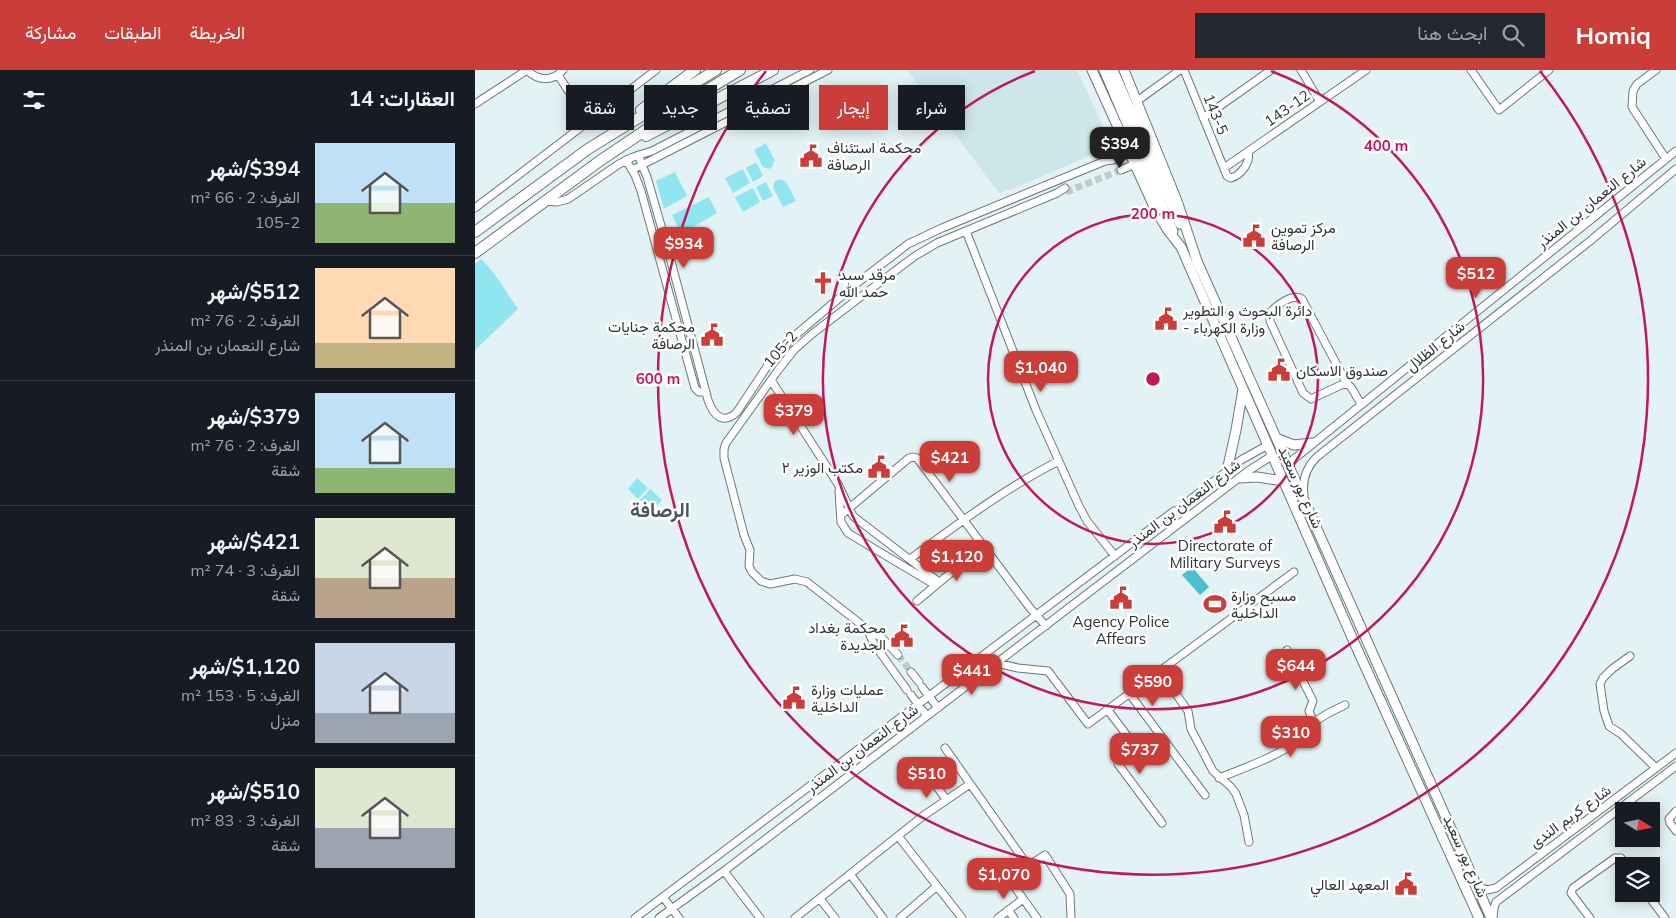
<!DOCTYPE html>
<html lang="ar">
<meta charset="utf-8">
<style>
body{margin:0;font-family:Mulish,Vazirmatn,sans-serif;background:#242831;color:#f1f3f6;direction:rtl;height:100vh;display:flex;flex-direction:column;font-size:19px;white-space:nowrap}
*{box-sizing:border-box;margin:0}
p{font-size:16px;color:#9ea1a6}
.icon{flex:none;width:28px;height:28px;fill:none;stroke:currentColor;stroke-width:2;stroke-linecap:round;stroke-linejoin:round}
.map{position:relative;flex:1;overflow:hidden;direction:ltr}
.details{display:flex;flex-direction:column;background:#171b24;width:475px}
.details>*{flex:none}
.guide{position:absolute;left:15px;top:15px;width:475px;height:45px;direction:rtl;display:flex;gap:10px}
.needle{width:32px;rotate:100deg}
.controls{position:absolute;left:1140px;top:732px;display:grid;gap:10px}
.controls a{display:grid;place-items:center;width:45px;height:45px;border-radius:0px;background:#171b24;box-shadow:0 2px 12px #0003;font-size:25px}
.price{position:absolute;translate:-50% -42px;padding:0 11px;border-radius:10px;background:#cb3d38;color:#fff;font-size:16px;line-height:32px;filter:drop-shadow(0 1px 2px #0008)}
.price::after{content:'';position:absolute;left:50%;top:30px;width:15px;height:11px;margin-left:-8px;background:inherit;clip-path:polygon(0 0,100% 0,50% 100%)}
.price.active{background:#222;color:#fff}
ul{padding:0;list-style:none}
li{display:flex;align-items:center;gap:15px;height:125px;padding:0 20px}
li+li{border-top:1px solid #363941}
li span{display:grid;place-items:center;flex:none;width:140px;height:100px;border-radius:0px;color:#555}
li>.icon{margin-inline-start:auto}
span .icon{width:60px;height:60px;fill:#fffc;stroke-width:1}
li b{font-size:21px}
h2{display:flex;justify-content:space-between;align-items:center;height:60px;padding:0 20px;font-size:21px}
.tag{padding:0 18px;border-radius:0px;background:#171b24;box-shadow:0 2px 12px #0003;font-size:18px;line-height:45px}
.tag.active{background:#cb3d38;color:#fff}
header{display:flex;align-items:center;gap:30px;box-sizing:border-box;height:70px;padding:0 25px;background:#cb3d38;color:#fff}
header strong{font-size:24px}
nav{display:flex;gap:28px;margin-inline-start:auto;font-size:18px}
.search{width:350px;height:45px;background:#242831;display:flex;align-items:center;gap:12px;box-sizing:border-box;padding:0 18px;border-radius:0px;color:#9ea1a6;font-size:19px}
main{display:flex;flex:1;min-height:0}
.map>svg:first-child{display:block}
</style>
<header>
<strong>Homiq</strong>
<div class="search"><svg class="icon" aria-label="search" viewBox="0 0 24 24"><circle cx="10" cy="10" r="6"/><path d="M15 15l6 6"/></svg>ابحث هنا</div>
<nav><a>الخريطة</a><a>الطبقات</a><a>مشاركة</a></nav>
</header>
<main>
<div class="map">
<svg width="1201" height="848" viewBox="0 0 1201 848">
<rect width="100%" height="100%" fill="#e3f2f4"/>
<path fill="#cde6e9" d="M432,0H602L637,76L540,118L524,123Z"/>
<path fill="#8fe6f1" d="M291,73L300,91L298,92V96L294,99L288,97L279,80Z
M281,92L288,106L278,112L271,98Z
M268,99L275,113L258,123L250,108Z
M200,102L212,126L189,139L181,111Z
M305,109L311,112L321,131L308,137L298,117L300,111Z
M291,112L298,126L288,131L281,117Z
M278,118L285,132L268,142L260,127Z
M234,127L242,143L206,164L197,145Z
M6,189C20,202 32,223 43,239L0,280V194Z
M162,408L173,418L163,429L153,419Z
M175,419L187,430L177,441L165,430Z"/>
<path fill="#4cbfce" d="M717,497L734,517L725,525L707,505Z"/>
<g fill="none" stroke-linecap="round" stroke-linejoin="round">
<path stroke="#bfccce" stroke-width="7" stroke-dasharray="7 3.5" stroke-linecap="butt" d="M591,122L646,100
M699,441L716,429
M423,585L436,602"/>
<defs>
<path id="minor" d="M52,0C63,11 77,12 88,0
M709,0L752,106L756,108C766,105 776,92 773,82
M826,0L845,32
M996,0L1024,40L1074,0
M1181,0L1162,14L1158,21L1157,37L1191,89
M83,5L113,51
M662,31L705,0
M0,34L52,0
M728,48L796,0
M163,85L172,107L193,180L233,330C238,344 247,356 262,342L293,295L317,268L381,214L433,174L467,158L630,91L638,90L655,83
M151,90L160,105L166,121L220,318L224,322H230
M749,98L891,0
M157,100L353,0
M646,100L660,94
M70,131L82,132L93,129L144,94L158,87L177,81L335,0
M0,138L181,0
M491,161L561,340L604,436L612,451L640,486
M296,310L363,414L378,446L464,512
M872,314L866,315L836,329L828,323L795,251V243C801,235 818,223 827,229L872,314L876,317L886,334
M814,393L1201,81
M364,421L366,452L373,463L460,515
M829,425C827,410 832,396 843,386L1115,171L1201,99
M716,429L766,390L793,375
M366,445L434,388L438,387L442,388L555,538L571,556
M435,489C483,454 530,418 584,391
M442,531L508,476
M392,559L399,574L432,620
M812,580L838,631L834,641L839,653
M423,585L407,568L392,559L332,512L320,509L295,514L286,511L277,502L274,496L275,480L269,465L249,388V379L251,373L304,299L319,280L337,264L392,222L440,186L462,173L582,123L590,118
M1155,586L1137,599L1128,608L1125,614L1129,641L1134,656L1146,664L1181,698
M522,593L543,598L573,601L613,654L819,502
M685,601L713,641L716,659L738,701L756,717L761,724L769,745L774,772
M436,602L444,612
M447,617L463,638
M654,623L730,725
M436,625L452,646
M632,639L663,680
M684,664L643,694L687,753
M470,678L553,796
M444,693L471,729
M744,708C772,697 800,687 825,670C832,666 834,658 840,652C848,645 859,640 870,635
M1201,741L1194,749L1195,753L1201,761
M423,766L487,848
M249,801L285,848
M375,804L408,848
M1002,816L1012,820L1021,818L1201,683
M1172,824L1190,848
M188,827L204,848
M345,829L360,848
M533,840L539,848
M160,848L699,441
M184,848L249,801L773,401L798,385
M320,848L448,746L495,714
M425,848L462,816
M523,848L548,829
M562,848L534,809L570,785L595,824L596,848
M1018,848L1019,838L1021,832L1201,696
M1115,848L1096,823L1098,818L1140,788H1146L1152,796"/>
<path id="major" d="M617,0L680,139L692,159L706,177L879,572L1004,848
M629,0L698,161
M638,0L705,154
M649,0L702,131L722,191L1016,848
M803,369L819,375L837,373
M752,401L761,360L768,319
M765,408L782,407L808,411"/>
<path id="highway" d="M166,40L220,0
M171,66L298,0
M0,162L113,79L241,0
M0,183L126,90L220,27L265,0"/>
</defs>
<use href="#minor" stroke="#6a787a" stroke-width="9"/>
<use href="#major" stroke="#6a787a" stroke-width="11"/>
<use href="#highway" stroke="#6a787a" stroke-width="12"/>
<use href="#minor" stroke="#fff" stroke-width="7"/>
<use href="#major" stroke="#fff" stroke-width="9"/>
<use href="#highway" stroke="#fff" stroke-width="10"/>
</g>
<g fill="none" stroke="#c2185b" stroke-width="2.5">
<circle cx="678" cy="309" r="165"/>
<path d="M796 1A330 330 0 1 1 560 1"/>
<path d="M1065 1A495 495 0 1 1 291 1"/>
</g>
<defs>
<symbol id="civic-bare" viewBox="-9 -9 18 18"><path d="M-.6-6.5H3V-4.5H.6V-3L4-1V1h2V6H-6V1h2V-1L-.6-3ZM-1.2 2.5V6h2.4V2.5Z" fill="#cb3d38" stroke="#fff" stroke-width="2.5" paint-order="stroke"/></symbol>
<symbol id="church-bare" viewBox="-9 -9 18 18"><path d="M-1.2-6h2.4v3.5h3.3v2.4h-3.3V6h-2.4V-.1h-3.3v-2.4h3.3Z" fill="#cb3d38" stroke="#fff" stroke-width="2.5" paint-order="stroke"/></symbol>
<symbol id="stadium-bare" viewBox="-9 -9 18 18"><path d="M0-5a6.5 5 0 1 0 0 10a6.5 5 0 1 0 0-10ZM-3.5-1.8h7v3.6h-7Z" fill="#cb3d38" stroke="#fff" stroke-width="2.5" paint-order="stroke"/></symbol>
</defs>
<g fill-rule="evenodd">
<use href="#civic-bare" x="320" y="70" width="32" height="32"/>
<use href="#civic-bare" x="763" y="150" width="32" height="32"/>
<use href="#church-bare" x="332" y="197" width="32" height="32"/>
<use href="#civic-bare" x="675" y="233" width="32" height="32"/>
<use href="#civic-bare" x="221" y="249" width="32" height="32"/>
<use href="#civic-bare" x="788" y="284" width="32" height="32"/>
<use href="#civic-bare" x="388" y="381" width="32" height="32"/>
<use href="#civic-bare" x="734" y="436" width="32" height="32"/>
<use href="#civic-bare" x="630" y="512" width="32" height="32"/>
<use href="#stadium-bare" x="724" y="518" width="32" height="32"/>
<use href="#civic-bare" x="411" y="550" width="32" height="32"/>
<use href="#civic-bare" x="303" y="612" width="32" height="32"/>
<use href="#civic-bare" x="915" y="798" width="32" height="32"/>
</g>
<g text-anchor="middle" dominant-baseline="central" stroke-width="5" stroke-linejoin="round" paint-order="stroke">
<g font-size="15" fill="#2f3435" stroke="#fff">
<text transform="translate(812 38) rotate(-35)">143-12</text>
<text transform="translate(741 44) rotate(68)">143-5</text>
<text transform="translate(1116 132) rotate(-39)">شارع النعمان بن المنذر</text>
<text transform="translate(960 276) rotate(-39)">شارع الظلال</text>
<text transform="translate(305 279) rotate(-49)">105-2</text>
<text transform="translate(826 417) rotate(66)">شارع بور سعيد</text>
<text transform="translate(709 433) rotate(-37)">شارع النعمان بن المنذر</text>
<text transform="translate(387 678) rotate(-37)">شارع النعمان بن المنذر</text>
<text transform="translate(1095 746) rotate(-36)">شارع كريم الندى</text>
<text transform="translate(991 786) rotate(66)">شارع بور سعيد</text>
</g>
<g font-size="15" fill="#2f3435" stroke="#fff" text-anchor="start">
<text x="352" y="77">محكمة استئناف<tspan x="352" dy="17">الرصافة</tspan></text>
<text x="796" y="157">مركز تموين<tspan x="796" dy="17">الرصافة</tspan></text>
<text x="364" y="204">مرقد سيد<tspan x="364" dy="17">حمد الله</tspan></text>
<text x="708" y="240">دائرة البحوث و التطوير<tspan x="708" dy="17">- وزارة الكهرباء</tspan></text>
<text x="220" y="256" text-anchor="end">محكمة جنايات<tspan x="220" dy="17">الرصافة</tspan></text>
<text x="821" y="300">صندوق الاسكان</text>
<text x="388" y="397" text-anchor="end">مكتب الوزير ٢</text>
<text x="750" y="475" text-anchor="middle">Directorate of<tspan x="750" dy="17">Military Surveys</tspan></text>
<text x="756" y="525">مسبح وزارة<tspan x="756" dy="17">الداخلية</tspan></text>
<text x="646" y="551" text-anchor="middle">Agency Police<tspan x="646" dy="17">Affears</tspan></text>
<text x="411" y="557" text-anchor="end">محكمة بغداد<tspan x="411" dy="17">الجديدة</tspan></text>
<text x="336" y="619">عمليات وزارة<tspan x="336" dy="17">الداخلية</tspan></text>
<text x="914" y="814" text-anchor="end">المعهد العالي</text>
</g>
<g font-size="20" font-weight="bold" fill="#4a5759" stroke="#fff">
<text x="185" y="439">الرصافة</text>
</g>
</g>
<circle cx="678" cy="309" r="8" fill="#c2185b" stroke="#fff" stroke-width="2.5"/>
<g font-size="15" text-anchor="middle" font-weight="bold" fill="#c2185b" stroke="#fff" stroke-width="5" stroke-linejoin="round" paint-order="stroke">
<text x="911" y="81">400 m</text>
<text x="678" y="149">200 m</text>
<text x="183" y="314">600 m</text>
</g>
</svg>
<div class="controls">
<a><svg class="needle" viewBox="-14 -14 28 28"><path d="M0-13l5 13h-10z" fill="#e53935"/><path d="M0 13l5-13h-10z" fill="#9ea1a6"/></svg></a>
<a><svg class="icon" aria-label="layers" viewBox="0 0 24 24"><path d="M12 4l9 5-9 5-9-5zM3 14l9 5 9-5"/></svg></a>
</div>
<b class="price active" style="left:645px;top:99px">$394</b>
<b class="price" style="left:209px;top:199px">$934</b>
<b class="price" style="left:1001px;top:229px">$512</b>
<b class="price" style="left:566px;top:323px">$1,040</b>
<b class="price" style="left:319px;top:366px">$379</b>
<b class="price" style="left:475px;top:413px">$421</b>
<b class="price" style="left:482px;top:512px">$1,120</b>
<b class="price" style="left:821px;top:621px">$644</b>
<b class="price" style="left:497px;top:626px">$441</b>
<b class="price" style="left:678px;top:637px">$590</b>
<b class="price" style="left:816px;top:688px">$310</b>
<b class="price" style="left:665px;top:705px">$737</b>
<b class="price" style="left:452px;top:729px">$510</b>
<b class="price" style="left:529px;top:830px">$1,070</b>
<div class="guide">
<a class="tag">شراء</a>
<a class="tag active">إيجار</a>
<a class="tag">تصفية</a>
<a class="tag">جديد</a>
<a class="tag">شقة</a>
</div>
</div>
<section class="details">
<h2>العقارات: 14<svg class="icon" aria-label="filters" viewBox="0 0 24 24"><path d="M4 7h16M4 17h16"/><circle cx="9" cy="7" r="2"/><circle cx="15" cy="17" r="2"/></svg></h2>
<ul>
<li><span style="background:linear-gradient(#bfe0f5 60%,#8fb573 0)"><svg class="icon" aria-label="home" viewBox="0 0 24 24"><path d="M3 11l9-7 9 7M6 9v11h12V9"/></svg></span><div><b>$394/شهر</b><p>الغرف: 2 · 66 m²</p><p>105-2</p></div></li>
<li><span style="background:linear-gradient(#ffd9b3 75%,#c2b280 0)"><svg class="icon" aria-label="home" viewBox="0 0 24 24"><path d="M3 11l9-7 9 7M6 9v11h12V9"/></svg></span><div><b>$512/شهر</b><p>الغرف: 2 · 76 m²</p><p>شارع النعمان بن المنذر</p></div></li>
<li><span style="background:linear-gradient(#bfe0f5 75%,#8fb573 0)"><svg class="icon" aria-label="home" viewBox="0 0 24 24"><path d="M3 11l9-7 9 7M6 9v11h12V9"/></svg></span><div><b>$379/شهر</b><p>الغرف: 2 · 76 m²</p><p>شقة</p></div></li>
<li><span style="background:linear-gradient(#dfe7d0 60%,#b9a48a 0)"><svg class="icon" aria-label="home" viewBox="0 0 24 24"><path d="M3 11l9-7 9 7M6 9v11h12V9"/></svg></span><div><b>$421/شهر</b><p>الغرف: 3 · 74 m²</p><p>شقة</p></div></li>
<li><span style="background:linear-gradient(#c9d6e8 70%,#9aa5b1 0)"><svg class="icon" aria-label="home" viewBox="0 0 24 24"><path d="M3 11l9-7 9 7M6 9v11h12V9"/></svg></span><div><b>$1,120/شهر</b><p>الغرف: 5 · 153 m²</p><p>منزل</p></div></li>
<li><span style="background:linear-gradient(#dfe7d0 60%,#9aa5b1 0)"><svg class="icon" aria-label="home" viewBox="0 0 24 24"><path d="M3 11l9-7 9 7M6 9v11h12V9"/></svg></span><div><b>$510/شهر</b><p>الغرف: 3 · 83 m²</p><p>شقة</p></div></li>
</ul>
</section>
</main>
